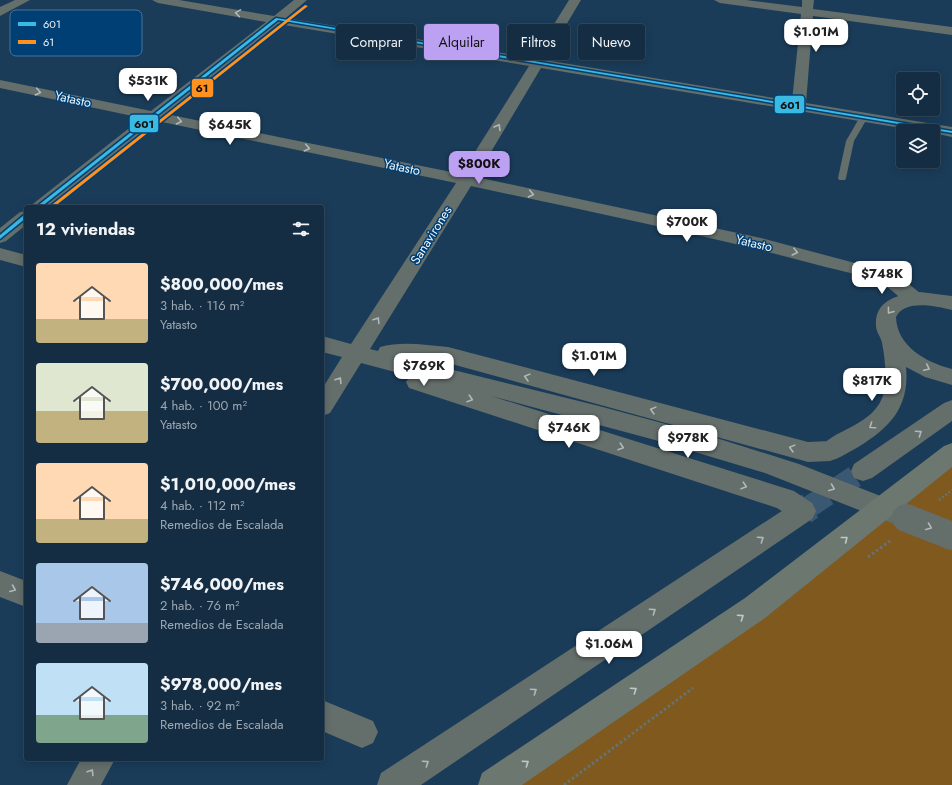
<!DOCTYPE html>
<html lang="es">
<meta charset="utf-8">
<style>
body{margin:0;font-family:Jost,sans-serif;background:#1d354a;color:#f1f3f6;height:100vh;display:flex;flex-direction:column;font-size:15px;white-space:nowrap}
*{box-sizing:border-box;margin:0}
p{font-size:13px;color:#9da8b2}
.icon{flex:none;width:22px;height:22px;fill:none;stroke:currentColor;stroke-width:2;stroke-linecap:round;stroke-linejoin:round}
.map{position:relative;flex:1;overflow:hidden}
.drawer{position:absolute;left:24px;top:205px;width:300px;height:556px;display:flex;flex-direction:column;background:#142d43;border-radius:4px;box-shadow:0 2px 10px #0003,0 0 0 1px #33495c}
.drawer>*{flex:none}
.hud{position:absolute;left:336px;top:24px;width:380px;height:36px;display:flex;gap:8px}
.controls{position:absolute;left:896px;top:72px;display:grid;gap:8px}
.controls a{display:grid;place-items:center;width:44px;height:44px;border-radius:4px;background:#142d43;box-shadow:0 2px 10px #0003,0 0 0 1px #33495c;font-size:20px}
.price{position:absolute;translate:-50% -34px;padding:0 9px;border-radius:8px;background:#fff;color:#222;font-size:13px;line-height:26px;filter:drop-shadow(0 1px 2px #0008)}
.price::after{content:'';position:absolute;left:50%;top:24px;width:12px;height:9px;margin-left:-6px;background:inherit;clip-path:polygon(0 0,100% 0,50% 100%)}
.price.current{background:#bca0f2;color:#111}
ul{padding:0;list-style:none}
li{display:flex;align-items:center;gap:12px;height:100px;padding:0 12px}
li span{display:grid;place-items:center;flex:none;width:112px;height:80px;border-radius:4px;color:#555}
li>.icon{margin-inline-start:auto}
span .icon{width:48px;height:48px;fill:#fffc;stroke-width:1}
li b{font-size:17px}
h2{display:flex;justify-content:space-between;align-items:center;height:48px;padding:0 12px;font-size:17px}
.chip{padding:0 14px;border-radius:4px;background:#142d43;box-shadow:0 2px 10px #0003,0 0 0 1px #33495c;font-size:14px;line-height:36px}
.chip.current{background:#bca0f2;color:#111}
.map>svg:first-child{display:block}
</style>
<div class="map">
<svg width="952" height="785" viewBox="0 0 952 785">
<rect width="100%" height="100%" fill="#1a3c59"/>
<path fill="#7f591e" d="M952,453V785H494Z"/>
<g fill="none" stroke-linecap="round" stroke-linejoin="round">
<path stroke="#3a5871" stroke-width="22" stroke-dasharray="22 11" stroke-linecap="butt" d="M809,507L863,471"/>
<path stroke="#3a5871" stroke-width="28" stroke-dasharray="28 14" stroke-linecap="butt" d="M803,511L810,506"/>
<path stroke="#667376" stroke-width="2.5" stroke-dasharray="2 2" stroke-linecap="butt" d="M939,500L952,490"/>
<path stroke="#667376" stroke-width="3" stroke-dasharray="2.5 2.5" stroke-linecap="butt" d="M868,557L890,541
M564,785L693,688"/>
<path fill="#646e6a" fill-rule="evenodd" d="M861,115L868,117L854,141L846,178L845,180H839L838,178L846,141Z"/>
<path fill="#646e6a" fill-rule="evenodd" d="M15,0H30L0,16V7Z
M152,0H179L274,16L294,0H307L286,18L533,58L569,0H581L545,60L792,101L801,14L720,3L714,0H746L802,7V0H814L813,9L952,27V35L813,16L806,103L952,127V137L933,133V131H919L541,68L476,177L761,238L870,267L900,277L920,293L923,298L920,303C905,307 898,294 887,287C867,275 840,271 818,265C703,234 586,211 471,186L370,349L378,351L380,347C401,341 426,345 448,347L808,442L830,441L838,444L842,451L838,458L830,461L808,462L448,363L413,360L599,406L710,436L799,464L906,506L910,514L906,522L897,525L765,473L655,440L491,396L794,491L812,503L816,511L812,519L803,522L794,519L777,508L409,388L406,382L410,376L361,363L330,413L322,416V389L342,357L322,352V336L351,344L456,183L157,121L49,207H29L142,118L0,88V80L151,111L266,22L158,3ZM278,24L529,66L461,174L166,114Z
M26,211V225L6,241L0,243V228L20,212Z
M0,248L26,255V267L0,260Z
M0,571L26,581V607L0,597Z
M322,700L373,721L378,732L373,743L362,748L322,731Z
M81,759H115L101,785H67Z"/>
<path fill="#646e6a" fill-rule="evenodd" d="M920,292L952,296V310C936,306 905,299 896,317C897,346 925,362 952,369V385L925,377L906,367C910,410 887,430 853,450C841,456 835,463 822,458L818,451C829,429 876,427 884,392C887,377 885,358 882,343C881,337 876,332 876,326C874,300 899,294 920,292Z
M952,400V421L872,478L863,481L854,478L851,471L854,464L944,403Z
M803,500L812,503L816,511L812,519L421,785H377L381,773L794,503Z"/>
<path fill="#6c776f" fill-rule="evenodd" d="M952,443V467L765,618L522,785H478L482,773L745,598L944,446Z"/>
<path stroke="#646e6a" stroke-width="28" d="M906,518L952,536"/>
<defs>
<path id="bus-1" d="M276,18L952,131V133L278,20L41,207H36Z
M24,215H26V218L0,239V235Z"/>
<path id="bus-2" d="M305,5L308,6L54,207H49Z"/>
</defs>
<use href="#bus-1" stroke="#003f73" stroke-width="3"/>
<use href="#bus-2" stroke="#003f73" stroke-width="3"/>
<use href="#bus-1" fill="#3ab9e2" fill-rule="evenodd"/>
<use href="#bus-2" fill="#ff9120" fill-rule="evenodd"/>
</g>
<defs><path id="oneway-chevron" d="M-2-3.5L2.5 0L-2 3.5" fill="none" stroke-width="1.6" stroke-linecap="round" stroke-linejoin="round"/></defs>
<g stroke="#b0b8b9">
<use href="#oneway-chevron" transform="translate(238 13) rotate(-171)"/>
<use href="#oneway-chevron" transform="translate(38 92) rotate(12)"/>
<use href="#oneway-chevron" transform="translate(179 121) rotate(12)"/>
<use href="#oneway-chevron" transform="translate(498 127) rotate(-59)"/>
<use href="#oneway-chevron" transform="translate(307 148) rotate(12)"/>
<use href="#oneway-chevron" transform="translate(531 194) rotate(12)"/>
<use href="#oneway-chevron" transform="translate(795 252) rotate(14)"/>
<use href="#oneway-chevron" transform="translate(890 311) rotate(127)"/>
<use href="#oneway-chevron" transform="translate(377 320) rotate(-58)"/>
<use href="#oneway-chevron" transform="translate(927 368) rotate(25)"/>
<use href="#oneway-chevron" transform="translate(527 377) rotate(-165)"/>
<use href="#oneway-chevron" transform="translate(339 380) rotate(-58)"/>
<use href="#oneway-chevron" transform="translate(470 399) rotate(18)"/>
<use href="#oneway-chevron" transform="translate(653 410) rotate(-165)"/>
<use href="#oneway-chevron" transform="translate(872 426) rotate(145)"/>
<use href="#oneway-chevron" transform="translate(919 433) rotate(-34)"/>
<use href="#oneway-chevron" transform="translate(621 447) rotate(18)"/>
<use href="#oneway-chevron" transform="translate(792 448) rotate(-165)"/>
<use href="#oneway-chevron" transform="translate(744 486) rotate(18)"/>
<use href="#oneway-chevron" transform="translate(832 488) rotate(21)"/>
<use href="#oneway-chevron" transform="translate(929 527) rotate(22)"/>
<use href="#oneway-chevron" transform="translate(761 539) rotate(-34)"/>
<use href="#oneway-chevron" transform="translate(13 589) rotate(22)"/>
<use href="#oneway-chevron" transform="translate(653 611) rotate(-34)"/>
<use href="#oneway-chevron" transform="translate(534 691) rotate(-34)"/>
<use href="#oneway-chevron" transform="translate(426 763) rotate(-34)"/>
<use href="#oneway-chevron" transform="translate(91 772) rotate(-58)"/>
</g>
<g stroke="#c0c8c9">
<use href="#oneway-chevron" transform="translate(845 539) rotate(-38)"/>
<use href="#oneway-chevron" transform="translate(741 617) rotate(-34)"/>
<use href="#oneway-chevron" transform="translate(634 690) rotate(-34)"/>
<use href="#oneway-chevron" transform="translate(526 763) rotate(-34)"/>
</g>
<g text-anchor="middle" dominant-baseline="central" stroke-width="3" stroke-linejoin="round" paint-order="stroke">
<g font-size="13" fill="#eef4fa" stroke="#003f73">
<text transform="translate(73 99) rotate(12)">Yatasto</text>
<text transform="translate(402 167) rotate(12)">Yatasto</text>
<text transform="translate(431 235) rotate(-58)">Sanavirones</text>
<text transform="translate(754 243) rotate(13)">Yatasto</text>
</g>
</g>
<rect x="10" y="10" width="132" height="46" rx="6" fill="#003f73" stroke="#47759c" stroke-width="1"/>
<rect x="18" y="22" width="18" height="4" fill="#3ab9e2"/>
<rect x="18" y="40" width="18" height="4" fill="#ff9120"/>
<g font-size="11" fill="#eef4fa">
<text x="43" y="28">601</text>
<text x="43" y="46">61</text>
</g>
<g stroke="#003f73" stroke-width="1.5">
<rect x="191" y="78" width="23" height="20" rx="4" fill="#ff9120"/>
<rect x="774" y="95" width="31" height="19" rx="4" fill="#3ab9e2"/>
<rect x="129" y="114" width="30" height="19" rx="4" fill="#3ab9e2"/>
</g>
<g font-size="11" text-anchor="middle" font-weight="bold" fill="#111">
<text x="202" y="92">61</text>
<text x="790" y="109">601</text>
<text x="144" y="128">601</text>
</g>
</svg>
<div class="controls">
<a><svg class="icon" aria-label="locate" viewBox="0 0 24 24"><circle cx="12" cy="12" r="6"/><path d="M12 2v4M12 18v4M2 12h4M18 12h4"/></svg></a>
<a><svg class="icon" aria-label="layers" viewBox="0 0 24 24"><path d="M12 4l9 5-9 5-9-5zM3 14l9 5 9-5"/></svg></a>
</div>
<b class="price" style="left:816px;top:53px">$1.01M</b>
<b class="price" style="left:148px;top:102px">$531K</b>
<b class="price" style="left:230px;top:146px">$645K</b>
<b class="price current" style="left:479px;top:185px">$800K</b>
<b class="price" style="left:687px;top:243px">$700K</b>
<b class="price" style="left:882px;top:295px">$748K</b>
<b class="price" style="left:594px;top:377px">$1.01M</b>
<b class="price" style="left:424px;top:387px">$769K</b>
<b class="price" style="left:872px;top:402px">$817K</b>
<b class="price" style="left:569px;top:449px">$746K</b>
<b class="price" style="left:688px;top:459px">$978K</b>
<b class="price" style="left:609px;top:665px">$1.06M</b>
<div class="hud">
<a class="chip">Comprar</a>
<a class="chip current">Alquilar</a>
<a class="chip">Filtros</a>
<a class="chip">Nuevo</a>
</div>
<section class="drawer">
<h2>12 viviendas<svg class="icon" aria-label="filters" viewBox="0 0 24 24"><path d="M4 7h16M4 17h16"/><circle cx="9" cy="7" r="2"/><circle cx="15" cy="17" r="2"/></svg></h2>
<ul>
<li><span style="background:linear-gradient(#ffd9b3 70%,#c2b280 0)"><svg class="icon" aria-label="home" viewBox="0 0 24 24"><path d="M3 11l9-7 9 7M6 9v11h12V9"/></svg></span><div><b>$800,000/mes</b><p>3 hab. · 116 m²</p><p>Yatasto</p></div></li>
<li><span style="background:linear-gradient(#dfe7d0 60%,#c2b280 0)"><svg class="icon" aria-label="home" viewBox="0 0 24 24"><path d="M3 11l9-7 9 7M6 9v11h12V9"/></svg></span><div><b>$700,000/mes</b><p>4 hab. · 100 m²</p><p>Yatasto</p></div></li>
<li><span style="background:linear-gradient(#ffd9b3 70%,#c2b280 0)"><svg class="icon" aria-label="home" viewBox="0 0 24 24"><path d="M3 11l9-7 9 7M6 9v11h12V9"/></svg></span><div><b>$1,010,000/mes</b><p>4 hab. · 112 m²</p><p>Remedios de Escalada</p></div></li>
<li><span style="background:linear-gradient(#a9c7e8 75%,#9aa5b1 0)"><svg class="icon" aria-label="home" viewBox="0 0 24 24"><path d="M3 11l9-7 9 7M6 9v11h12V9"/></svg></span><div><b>$746,000/mes</b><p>2 hab. · 76 m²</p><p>Remedios de Escalada</p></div></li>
<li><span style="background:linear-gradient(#bfe0f5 65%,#7fa58c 0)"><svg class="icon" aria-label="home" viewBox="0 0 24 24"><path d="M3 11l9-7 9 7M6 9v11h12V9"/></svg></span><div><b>$978,000/mes</b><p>3 hab. · 92 m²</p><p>Remedios de Escalada</p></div></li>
</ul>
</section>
</div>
